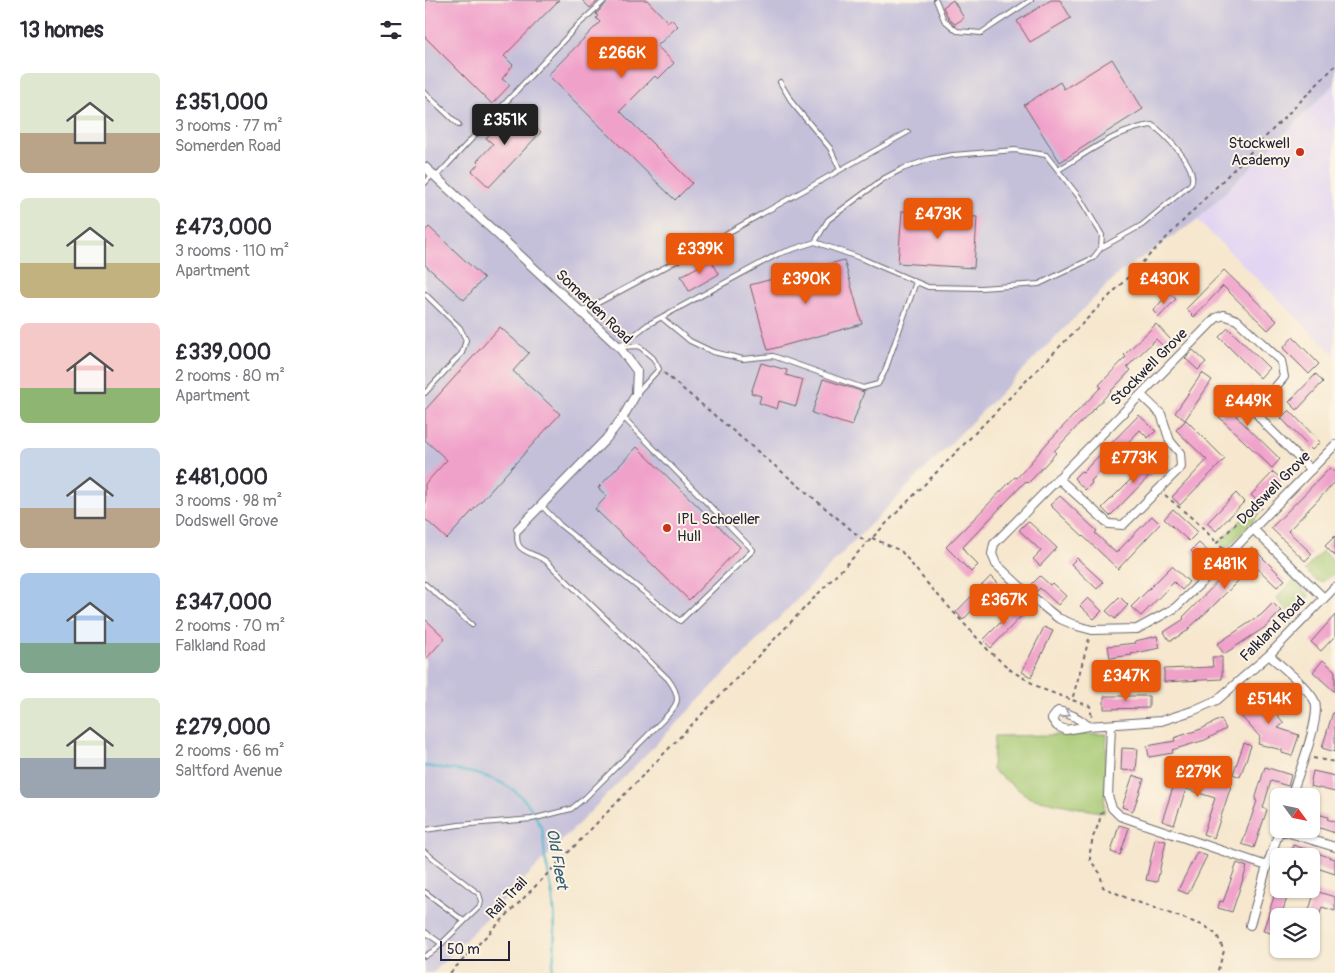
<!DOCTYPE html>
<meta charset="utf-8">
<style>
body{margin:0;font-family:Pangolin,sans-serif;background:#f2f2f3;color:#2b2b33;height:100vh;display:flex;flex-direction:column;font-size:19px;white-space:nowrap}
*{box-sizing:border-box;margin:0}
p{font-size:16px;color:#7c7c81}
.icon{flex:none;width:28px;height:28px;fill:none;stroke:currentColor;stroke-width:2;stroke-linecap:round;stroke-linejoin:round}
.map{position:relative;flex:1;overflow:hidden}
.panel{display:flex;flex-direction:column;background:#fff;width:425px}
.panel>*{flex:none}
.needle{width:32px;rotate:123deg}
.controls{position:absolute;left:845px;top:788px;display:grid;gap:10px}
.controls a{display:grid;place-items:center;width:50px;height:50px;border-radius:8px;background:#fff;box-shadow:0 1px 4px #0004;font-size:25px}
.scale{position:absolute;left:15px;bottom:12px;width:70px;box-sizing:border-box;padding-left:5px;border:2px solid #22223b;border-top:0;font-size:14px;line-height:18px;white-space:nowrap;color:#22223b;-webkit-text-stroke:4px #fcf5e5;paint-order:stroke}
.price{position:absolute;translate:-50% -42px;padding:0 11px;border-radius:5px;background:#ea580c;color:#fff;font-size:16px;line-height:32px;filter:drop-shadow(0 1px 2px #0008)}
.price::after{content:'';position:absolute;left:50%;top:30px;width:15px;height:11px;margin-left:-8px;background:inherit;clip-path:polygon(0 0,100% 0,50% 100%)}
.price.current{background:#222;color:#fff}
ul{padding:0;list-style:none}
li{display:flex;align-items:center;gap:15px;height:125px;padding:0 20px}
li span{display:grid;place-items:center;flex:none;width:140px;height:100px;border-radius:8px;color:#555}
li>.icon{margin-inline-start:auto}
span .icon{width:60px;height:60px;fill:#fffc;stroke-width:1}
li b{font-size:21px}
h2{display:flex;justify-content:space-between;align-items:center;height:60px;padding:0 20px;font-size:21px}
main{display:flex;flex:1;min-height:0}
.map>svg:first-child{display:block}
</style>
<main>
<section class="panel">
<h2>13 homes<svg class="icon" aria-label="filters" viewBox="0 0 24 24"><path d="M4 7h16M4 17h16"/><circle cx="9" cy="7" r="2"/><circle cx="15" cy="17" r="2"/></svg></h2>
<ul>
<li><span style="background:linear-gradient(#dfe7d0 60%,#b9a48a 0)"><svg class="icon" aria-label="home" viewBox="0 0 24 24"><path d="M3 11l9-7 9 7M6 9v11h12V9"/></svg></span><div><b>£351,000</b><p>3 rooms · 77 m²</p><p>Somerden Road</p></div></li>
<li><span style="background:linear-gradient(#dfe7d0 65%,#c2b280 0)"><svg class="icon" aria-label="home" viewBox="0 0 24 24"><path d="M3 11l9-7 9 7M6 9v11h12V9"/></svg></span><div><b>£473,000</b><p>3 rooms · 110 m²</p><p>Apartment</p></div></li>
<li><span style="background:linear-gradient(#f6c9c9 65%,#8fb573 0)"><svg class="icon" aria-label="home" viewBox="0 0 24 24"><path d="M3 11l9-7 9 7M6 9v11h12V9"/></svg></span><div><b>£339,000</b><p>2 rooms · 80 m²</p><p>Apartment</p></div></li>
<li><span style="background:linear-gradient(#c9d6e8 60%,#b9a48a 0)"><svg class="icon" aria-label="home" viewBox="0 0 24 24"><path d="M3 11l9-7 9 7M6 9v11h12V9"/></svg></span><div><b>£481,000</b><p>3 rooms · 98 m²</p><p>Dodswell Grove</p></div></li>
<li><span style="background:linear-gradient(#a9c7e8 70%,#7fa58c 0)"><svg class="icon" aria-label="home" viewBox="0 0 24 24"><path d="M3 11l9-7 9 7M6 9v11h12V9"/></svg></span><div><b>£347,000</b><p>2 rooms · 70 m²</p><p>Falkland Road</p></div></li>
<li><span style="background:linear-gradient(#dfe7d0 60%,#9aa5b1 0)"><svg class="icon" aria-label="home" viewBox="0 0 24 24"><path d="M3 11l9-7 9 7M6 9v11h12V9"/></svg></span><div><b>£279,000</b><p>2 rooms · 66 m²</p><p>Saltford Avenue</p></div></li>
</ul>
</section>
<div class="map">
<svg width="910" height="973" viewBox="0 0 910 973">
<rect width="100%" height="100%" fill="#fcf5e5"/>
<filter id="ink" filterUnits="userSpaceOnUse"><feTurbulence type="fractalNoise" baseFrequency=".02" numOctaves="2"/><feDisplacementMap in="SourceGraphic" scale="10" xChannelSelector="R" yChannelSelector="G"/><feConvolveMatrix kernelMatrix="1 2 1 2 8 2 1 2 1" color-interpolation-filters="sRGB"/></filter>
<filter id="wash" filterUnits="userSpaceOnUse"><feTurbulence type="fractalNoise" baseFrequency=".0096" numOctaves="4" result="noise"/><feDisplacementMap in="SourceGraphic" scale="20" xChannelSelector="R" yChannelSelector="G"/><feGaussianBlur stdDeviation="1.12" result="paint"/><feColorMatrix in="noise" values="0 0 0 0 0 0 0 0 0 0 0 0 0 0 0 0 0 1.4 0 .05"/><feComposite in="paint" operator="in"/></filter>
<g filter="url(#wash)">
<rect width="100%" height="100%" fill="#f6e7ce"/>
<path fill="#e2d4f3" d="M910,84V355L772,220Z"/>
<path fill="#c5c0da" d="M0,0H910V84L772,220L694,273L436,534L8,973H0Z"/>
<path fill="#a4c871" stroke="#637556" d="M831,505L837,511L801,549L794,542Z
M897,551L910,562V572C895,586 894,584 880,570Z
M870,579L884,596L868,616L851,599Z
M682,734L679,813L605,798L567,770L570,736Z"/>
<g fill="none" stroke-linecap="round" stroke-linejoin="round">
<path stroke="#4bb3ca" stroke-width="2.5" d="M0,766C41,771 88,774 110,815C112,820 115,824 117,829C120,840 118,852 121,863C131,900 132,936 127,973"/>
</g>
<g id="blocks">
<path fill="#f0a1ca" d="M0,0H134L79,56L88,65L77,79L85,85L67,104L0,37Z
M157,0H174L165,8Z
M184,0H222L243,22L246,19L253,26L232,46L249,63L233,79L230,76L195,111L267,183L250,200L123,75L175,22L171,18L173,16L171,14Z
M528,0L539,18L530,24L524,19L518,7Z
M626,0H635L646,18L605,42L592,21Z
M687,59L718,109L635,162L599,105L635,82L639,89Z
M90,108L116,132L64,187L47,171L54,163L52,161L68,144L61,138Z
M477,211L552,217L549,268L473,263Z
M4,227L59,278L39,300L0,265V231Z
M286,260L294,274L264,291L256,276Z
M419,260L437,324L343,350L325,285Z
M799,270L852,321L843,330L798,286L769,317L761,309Z
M744,293L751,299L734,317L728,311Z
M731,324L747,341L740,348L731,339L702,367L706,370L629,451L631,453L609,477L603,483L601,481L538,547L540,552L553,565L546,572L521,547L590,477L592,478L624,441L676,387L674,385L701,357L699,355Z
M75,327L104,353L88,371L135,414L22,539L0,519V484L22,460L0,440V410Z
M803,328L844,368L835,378L794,337Z
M868,337L894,364L884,374L858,348Z
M768,350L781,362L773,370L760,358Z
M336,363L362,370L361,375L378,380L371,406L354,401L352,409L334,403L336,396L326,393Z
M777,373L787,380L760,420L750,413Z
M891,374L898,382L872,410L864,402Z
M398,379L439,392L427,426L387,413Z
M826,385L833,393L811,416L855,459L847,468L794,417Z
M864,410L895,442L887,450L856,418Z
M714,415L731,431L723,438L715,430L666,481L667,483L660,490L649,478L656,471L658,472Z
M761,420L800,459L755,505L747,497L782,460L751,430Z
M212,447L315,547L264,600L170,509L182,496L173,488Z
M734,451L742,458L685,516L677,508Z
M905,468L910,472V482L863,531L887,554L880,561L846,528Z
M848,472L857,479L834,503L826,495Z
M811,493L819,502L791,531L782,523Z
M635,496L672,531L670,533L691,553L727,516L735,524L693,569L625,505Z
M748,509L773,532L764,541L739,519Z
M603,521L632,548L615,566L608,559L616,551L594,530Z
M910,536V556L900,546Z
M774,543L789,557L781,565L766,551Z
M827,547L860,580L852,587L829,565L786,608L763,629L764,630L747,640H744L739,632L759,619L758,617Z
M652,558L678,582L672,589L646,564Z
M747,566L764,582L757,590L749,582L716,616L706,607Z
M566,576L573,583L538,620L531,612Z
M615,576L625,585L627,583L641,596L633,605L615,588L611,592L605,586Z
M695,597L703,605L690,619L681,611Z
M663,598L677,611L669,619L655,606Z
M848,603L856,611L842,626L799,654L792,644L836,615Z
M594,604L601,611L566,648L558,640Z
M910,615V636L896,651L886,642Z
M0,619L20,638L0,660Z
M619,627L628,631L606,677L597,672Z
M732,636L735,648L706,654L707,655L685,658L683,646L711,643L710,641Z
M787,657H797V679L739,682V669L788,667Z
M898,660L910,671V692L888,672Z
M841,693H844L847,699L851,701L852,707L855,711L852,715L859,723L853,728L874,735L867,756L857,753V750L833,744L835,737L814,714L835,695Z
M679,696H724V708L679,709Z
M908,712H910V752L897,748Z
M796,719L801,729L780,740L747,750L748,753L724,757L722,746L750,741L749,738L776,729Z
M819,743L826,746L815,777L808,774Z
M697,748L713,749L711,771L696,770Z
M840,767L866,775L863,786L846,781L838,808L842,810L829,848L817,844L832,801L830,800Z
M754,769L806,786L789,838L778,834L790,798L761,789L749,825L737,821Z
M888,771L910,776V792L885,786Z
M708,775L719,779L708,811L697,807Z
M886,812L903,817L902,819L910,822V833L886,825Z
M694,825L704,828L695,855L686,852Z
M730,839L741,841L732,882L721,880Z
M868,845L910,859V874L886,866V856H865Z
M772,852L782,856L763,894L753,890Z
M812,863L822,867L807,912L793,908L795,901L798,902Z
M854,889H865L856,916H854V923L850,934L838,931L850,893L853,894Z
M890,891L910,897V911L897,907L888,936L886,935V916H882Z"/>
</g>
</g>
<g filter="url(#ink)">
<use href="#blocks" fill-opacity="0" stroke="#6c676e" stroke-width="1"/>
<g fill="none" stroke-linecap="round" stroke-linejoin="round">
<defs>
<path id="lane" d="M511,0L519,20L532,31L556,33L606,0
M355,82L368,104L405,148L415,170
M0,93L34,125
M633,170C662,153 693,129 727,125C739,133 766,161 767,176C768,179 767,181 766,184L717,225L676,248
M11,177L153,25L180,0
M0,183L8,174
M0,294L35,328L41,340L37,353L0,393
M156,312L274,249L483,132
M237,318L265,341L288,352L318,359L348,356L438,388L453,384L460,371L491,282
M194,347L222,325L353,254L390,242L438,259L503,287L556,288L614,284L668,258L676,248L677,235L654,197L621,155L590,150L528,155L505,159L477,169L458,179L403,220L390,242
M194,347L214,346L228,358L234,369L212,393
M116,505L135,525L255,621L328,550L198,417
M0,584L47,625
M0,830L34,825L107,819L146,809L161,797L237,721C253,705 258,699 243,679L121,561C104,550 88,554 93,529
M0,852L54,894L56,901L55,906L10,950L0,956
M0,892L39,921
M0,932L17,944"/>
<path id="street" d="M0,167L194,347L212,371L211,394L198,417L181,439L93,529
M886,470L842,426L833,415L835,405L859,377L856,361L812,320L799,315L791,318L569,544L567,554L571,564L603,594L633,618L652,626L667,630L712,629L750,608L782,577L828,529L910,445
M633,478L684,524L698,525L756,467L755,453L745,441L736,414L716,395
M828,529L899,598
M844,655C856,666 885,689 890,702C896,719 872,778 866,796
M663,726C654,718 645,713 633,711L627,719L632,726L641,730L663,726L736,721L767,711L792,700L844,655L910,587
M686,726L683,796L687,808L695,816L842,866
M855,830L910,847
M825,925L842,866L855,829"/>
</defs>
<use href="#lane" stroke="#6c676e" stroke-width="6"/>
<use href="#street" stroke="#6c676e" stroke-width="10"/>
<path stroke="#6c676e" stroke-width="2" stroke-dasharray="4 4" stroke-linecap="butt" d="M239,373L442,543
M740,495L775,525L792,543
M447,538L476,551L502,583L564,651L587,671L617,689L647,700
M798,549L792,543L831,503L837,509
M664,639L647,700L665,706L667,719
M888,758L910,762
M678,811L676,814L674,823L668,837L665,852V860L675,873L678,887L704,899L780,926L792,935L799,951L792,973
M25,973L141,855L447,538L910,66"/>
<use href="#lane" stroke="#fff" stroke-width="4"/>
<use href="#street" stroke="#fff" stroke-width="8"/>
</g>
<defs><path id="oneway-chevron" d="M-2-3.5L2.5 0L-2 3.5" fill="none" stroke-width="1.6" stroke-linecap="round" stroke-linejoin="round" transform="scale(1.25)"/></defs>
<use stroke="#9c9ca7" href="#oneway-chevron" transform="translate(642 714) rotate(18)"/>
</g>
<g fill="#c8321e" stroke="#fcf5e5" stroke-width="2">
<circle cx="875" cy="152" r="5"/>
<circle cx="242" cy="528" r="5"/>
</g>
<g text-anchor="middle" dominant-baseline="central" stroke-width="4" stroke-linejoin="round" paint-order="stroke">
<g font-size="15" fill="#22223b" stroke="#fcf5e5" text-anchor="end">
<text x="865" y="143">Stockwell<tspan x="865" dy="17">Academy</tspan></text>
<text x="252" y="519" text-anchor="start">IPL Schoeller<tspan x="252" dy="17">Hull</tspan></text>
</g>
<g font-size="15" fill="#22223b" stroke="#fcf5e5">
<text transform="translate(169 307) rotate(44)">Somerden Road</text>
<text transform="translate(724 367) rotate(-45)">Stockwell Grove</text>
<text transform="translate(849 488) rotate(-45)">Dodswell Grove</text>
<text transform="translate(848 629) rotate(-45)">Falkland Road</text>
<text transform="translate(82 898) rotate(-46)">Rail Trail</text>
</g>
<g font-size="16" font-style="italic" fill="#325c74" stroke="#fcf5e5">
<text transform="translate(132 859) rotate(80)">Old Fleet</text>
</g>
</g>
</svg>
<div class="controls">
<a><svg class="needle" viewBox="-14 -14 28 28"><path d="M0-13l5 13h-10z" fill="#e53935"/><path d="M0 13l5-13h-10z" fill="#7c7c81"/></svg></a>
<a><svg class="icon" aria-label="locate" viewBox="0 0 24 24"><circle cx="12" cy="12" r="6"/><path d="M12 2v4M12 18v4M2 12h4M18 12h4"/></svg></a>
<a><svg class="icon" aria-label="layers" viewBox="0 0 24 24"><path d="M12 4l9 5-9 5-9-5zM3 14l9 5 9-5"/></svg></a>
</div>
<div class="scale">50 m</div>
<b class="price" style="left:197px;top:79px">£266K</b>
<b class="price current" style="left:80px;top:146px">£351K</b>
<b class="price" style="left:513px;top:240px">£473K</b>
<b class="price" style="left:275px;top:275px">£339K</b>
<b class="price" style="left:381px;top:305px">£390K</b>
<b class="price" style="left:739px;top:305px">£430K</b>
<b class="price" style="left:823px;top:427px">£449K</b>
<b class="price" style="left:709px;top:484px">£773K</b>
<b class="price" style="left:800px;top:590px">£481K</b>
<b class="price" style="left:579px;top:626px">£367K</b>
<b class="price" style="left:701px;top:702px">£347K</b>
<b class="price" style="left:844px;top:725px">£514K</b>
<b class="price" style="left:773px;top:798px">£279K</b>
</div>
</main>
